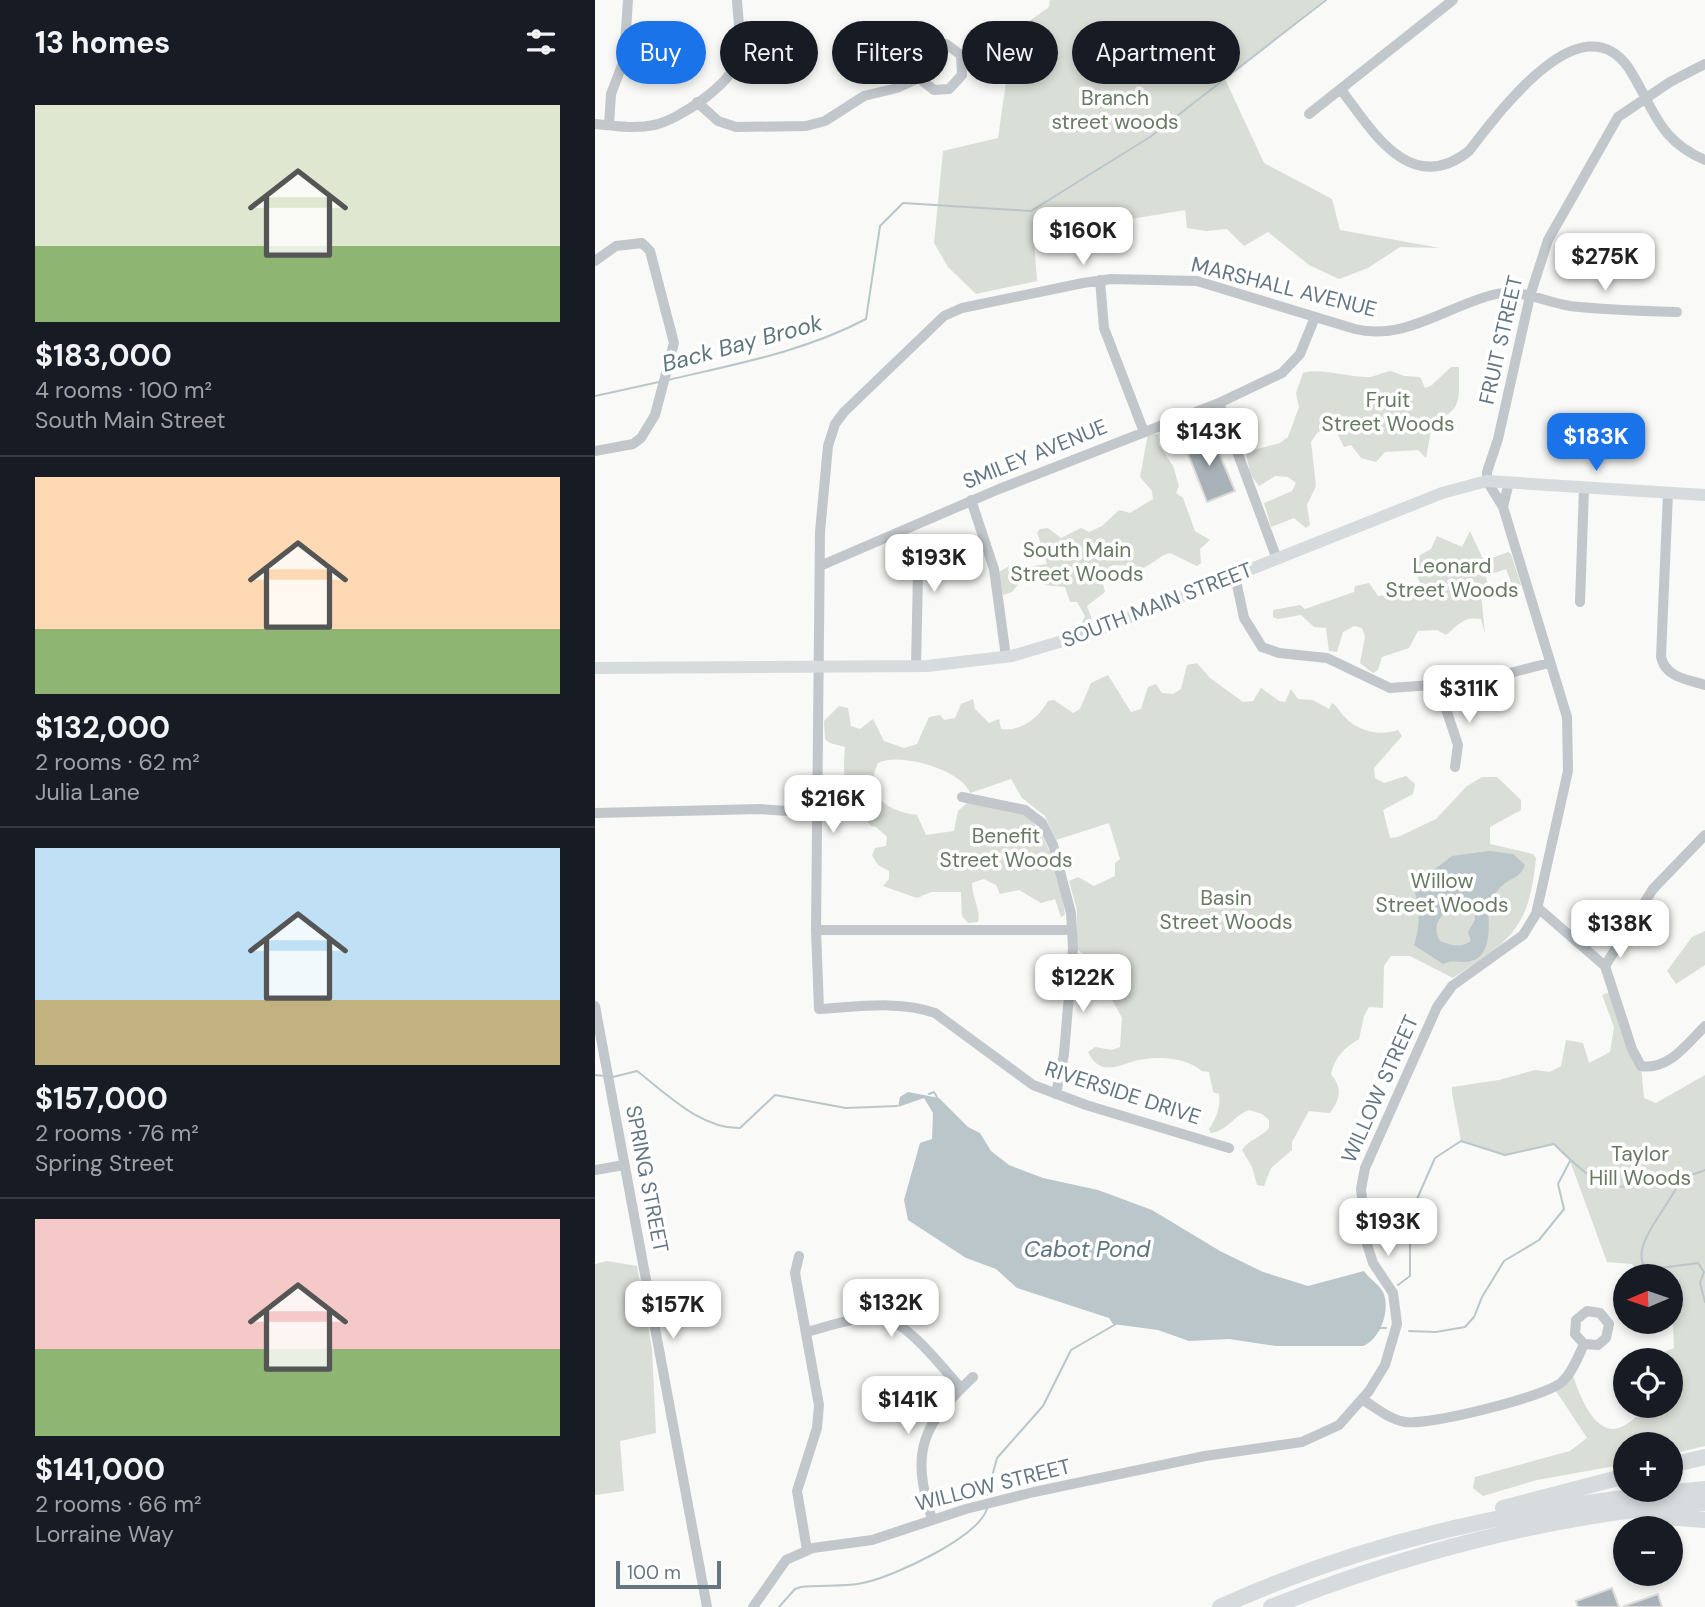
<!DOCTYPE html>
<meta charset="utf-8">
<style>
body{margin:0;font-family:"DM Sans",sans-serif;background:#20242c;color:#f1f3f6;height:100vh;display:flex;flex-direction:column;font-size:26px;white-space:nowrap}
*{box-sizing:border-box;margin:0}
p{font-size:23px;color:#9ea1a6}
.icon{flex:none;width:38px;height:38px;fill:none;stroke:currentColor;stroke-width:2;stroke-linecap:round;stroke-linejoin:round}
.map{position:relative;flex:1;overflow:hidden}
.sheet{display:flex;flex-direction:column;background:#171b24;width:595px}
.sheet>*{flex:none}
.banner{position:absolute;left:21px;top:21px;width:665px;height:63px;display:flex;gap:14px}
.needle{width:46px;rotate:268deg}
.tools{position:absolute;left:1018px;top:1264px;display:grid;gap:14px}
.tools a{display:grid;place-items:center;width:70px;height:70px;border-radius:50%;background:#171b24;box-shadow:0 4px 10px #0003;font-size:35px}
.scale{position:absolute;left:21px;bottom:18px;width:105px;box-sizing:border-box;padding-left:7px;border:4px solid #647682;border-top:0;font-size:19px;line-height:24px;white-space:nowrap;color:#647682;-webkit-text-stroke:5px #fff;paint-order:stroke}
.price{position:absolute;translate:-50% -60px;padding:0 16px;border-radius:14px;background:#fff;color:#222;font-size:23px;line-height:46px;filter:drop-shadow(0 2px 4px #0008)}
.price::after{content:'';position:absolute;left:50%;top:42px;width:21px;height:16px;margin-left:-10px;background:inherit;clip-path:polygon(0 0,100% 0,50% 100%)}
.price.current{background:#1a73e8;color:#fff}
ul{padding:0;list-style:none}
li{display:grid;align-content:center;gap:14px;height:371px;padding:0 35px}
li+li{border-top:2px solid #363941}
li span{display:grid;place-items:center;height:217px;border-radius:0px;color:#555}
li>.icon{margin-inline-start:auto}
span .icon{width:126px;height:126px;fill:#fffc;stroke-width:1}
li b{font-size:30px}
h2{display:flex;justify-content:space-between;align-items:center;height:84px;padding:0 35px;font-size:30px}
.chip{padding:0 24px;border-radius:32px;background:#171b24;box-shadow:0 4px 10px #0003;font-size:24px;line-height:63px}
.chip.current{background:#1a73e8;color:#fff}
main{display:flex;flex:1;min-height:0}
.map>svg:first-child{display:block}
</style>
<main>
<section class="sheet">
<h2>13 homes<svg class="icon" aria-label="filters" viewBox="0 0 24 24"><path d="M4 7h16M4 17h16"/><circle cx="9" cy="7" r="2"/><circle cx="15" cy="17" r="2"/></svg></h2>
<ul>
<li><span style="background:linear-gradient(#dfe7d0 65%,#8fb573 0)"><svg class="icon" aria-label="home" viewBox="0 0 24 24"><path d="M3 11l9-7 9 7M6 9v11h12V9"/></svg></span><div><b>$183,000</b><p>4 rooms · 100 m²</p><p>South Main Street</p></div></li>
<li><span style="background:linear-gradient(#ffd9b3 70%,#8fb573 0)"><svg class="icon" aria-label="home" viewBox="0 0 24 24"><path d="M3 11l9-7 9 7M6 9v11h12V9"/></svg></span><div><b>$132,000</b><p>2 rooms · 62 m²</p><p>Julia Lane</p></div></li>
<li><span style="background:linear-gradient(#bfe0f5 70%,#c2b280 0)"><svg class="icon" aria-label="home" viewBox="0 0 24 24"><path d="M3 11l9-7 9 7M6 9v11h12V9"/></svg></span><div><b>$157,000</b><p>2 rooms · 76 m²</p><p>Spring Street</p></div></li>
<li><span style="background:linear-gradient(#f6c9c9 60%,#8fb573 0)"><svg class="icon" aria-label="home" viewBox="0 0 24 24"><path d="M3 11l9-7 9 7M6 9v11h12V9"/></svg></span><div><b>$141,000</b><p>2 rooms · 66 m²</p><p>Lorraine Way</p></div></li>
</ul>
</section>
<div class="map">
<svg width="1110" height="1607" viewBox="0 0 1110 1607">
<rect width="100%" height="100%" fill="#f9f9f7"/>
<path fill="#d9ded6" d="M455,0H729L630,79L669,163L737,199L745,230L845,248L805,247L773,268L744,279L714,265L673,232L649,246L632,229L611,231L592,228L590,210L530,220L484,219L439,240L442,281L381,294L353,267L339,243L348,151L403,138L418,33L454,7Z
M856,367H864C863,400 870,407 837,424L831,458L823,450L790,452L781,462L766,458L756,445L749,447L737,423L722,433L716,442L721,486L712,505L715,525L711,528L699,518L676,527L669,503L697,491L701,483L693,477L680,476L664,486L655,474L651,452L685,443L693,437L704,407L701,393L708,373C722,367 758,378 775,377C781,376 789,372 796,371L809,376L825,377L830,388L837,385Z
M623,407L630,424L576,439L572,427Z
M553,434H563L564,445L578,466L584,486L581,493L588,498L600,531L615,540L605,549L606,563L602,566L575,553C563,556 556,566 543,570L541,566L518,565L510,569L507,580L510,592L492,606L499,625L483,631L490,616L482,602H475L470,587L449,585L440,579L426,581L417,592L408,595L404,586V572L416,565L420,569L452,564L442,532L445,529L453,528L466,538L486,528L494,532L507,526L524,510L535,513L558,499L557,491L545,477Z
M875,531L889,561L913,552L916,554L926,585L917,584L911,569L891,576L893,586L886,593L890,634L886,619C869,616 863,625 851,635L842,630L823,631L814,648L787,657L783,670L778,673L765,663L770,637L767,628L759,626L748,632L742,652L734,651L731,628L719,627L706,615L683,619L678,617V610L705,605L710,609L759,592L760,586L774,583L783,596L811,592L819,598L829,593L816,560L836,549L842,536L867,547Z
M602,663L615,678L648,702L658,701L666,688L684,701L690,702L696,689L703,699L718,700L734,709L737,703C743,707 744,711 749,716C763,732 784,736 803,730L807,736L779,768L780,778L789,783L811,776L820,784L818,794L788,810L795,838L803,837L841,819L872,786L887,777H902L926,800V810L895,827V844L938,854L941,858C934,930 916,940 858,978L815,956H796L789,966L788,1008L774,1007L769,1016L764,1039C749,1048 740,1057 736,1074C748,1089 745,1099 735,1113L714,1111L697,1142V1150L676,1168L669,1186L662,1185L657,1167L647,1150C654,1139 666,1138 674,1128V1120L667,1114L654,1110C638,1116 634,1130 616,1133L614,1129C621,1120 626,1106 624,1094L618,1092L614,1072L607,1071C594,1059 568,1056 550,1059C528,1061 507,1081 493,1052L500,1047L517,1050L525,1047L527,1018L513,992L525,981L530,967L527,962L501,965L482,949V910L474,881L483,877L499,886L520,876V863L525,859L514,823L461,840L450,816L427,798L416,779L375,793C366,769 304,752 283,763C268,795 291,811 322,815L331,835L359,831L363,811L373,802C390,806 415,807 431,816C453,829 468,891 470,915L466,917L460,899L446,903L424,890L405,894L401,885L389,879L377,883C377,898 386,910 383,922L373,923L367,916L366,892H336L322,898L288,886L294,879V871L283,865L277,855L280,848L291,846L292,837L281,827L276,826C253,796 246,787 250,747L235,743L230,739L229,721L244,706L253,708L256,726L265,729L278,719L289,741L309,748L322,744L334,717L345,715L349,720L360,718L366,704L378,699L380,709L394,723L404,719L406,729C425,732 444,718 453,701L459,700L478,713L485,709L496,683L513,675L536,712L546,709L553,687L561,684L567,693L578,694L586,689L592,665Z
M1110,931V965L1081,984L1072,971L1097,937Z
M1020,990L1046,1066L1049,1098L1061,1103L1110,1075V1446L1076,1454V1444H1031V1464L942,1480L888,1496L878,1488L880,1477L975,1451L992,1438L959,1388L976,1369C982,1389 1000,1444 1030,1425C1040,1419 1043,1416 1047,1405H1076V1360H1068L1069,1352L1079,1348L1076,1276H1046L1037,1264L1012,1262L975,1161L959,1144L910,1155L866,1141L857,1093V1087L904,1080L940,1070L955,1072L966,1066L971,1040L988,1043L994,1063L1015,1052L1019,1027L1007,995Z
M12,1261L42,1266L57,1349L61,1433L25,1441L29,1491L0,1495V1264Z"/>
<path fill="#bac6ca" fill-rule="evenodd" d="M894,851L918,854L930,865C925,878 917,877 908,885C902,889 898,899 893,904C893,923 900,960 870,962C861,962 857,960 848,964L819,945C826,924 825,907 818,886L857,856ZM874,900L880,902V920L873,932L876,941C865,949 856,945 845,941C832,921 856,905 874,900Z
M313,1092L344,1098L373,1127L385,1133L396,1151L414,1165L448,1178L503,1190L557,1210L625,1251L668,1272L713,1286L769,1271C774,1279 784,1284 788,1292C796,1310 785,1340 768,1346H681L634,1339L594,1341L563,1330L518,1324L514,1318L422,1288L401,1269L371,1258L313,1220L309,1200L325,1143L337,1139L338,1113L329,1098L303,1107L305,1097Z"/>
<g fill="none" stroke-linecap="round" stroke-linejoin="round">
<path stroke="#bac6ca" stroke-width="2" d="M73,380C141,364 208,352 271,319L285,226L308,203L436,211L555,137L731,0
M0,396L64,382
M0,1075L9,1076
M18,1077L42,1071C72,1094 106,1129 145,1128L180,1095L251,1108L302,1106
M334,1094L339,1092L342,1097
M1086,1177C1079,1202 1038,1240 1048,1264L1058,1269L1103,1263L1109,1272L1105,1283L1110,1302
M803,1285L815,1276V1215L840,1158L866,1141L910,1155L959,1144C971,1156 998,1182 1014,1186C1030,1190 1096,1177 1110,1170
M784,1328H791
M814,1331L841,1332L870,1327L879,1317L887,1297L909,1261L944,1240L969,1209L963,1184L975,1161
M392,1495L402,1458L448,1406L476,1350L521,1324
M184,1607L200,1589L206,1587C227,1584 251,1588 272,1582C301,1575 382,1538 392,1509"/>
</g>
<path fill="#a9b2b8" stroke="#dbdbd9" stroke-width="2" d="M617,436L640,491L612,502L588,441L596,437L598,443Z
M1017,1588L1024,1607H983L981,1601Z
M1063,1594L1067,1607H1030L1029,1606Z"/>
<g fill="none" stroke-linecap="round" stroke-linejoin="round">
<path stroke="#c2c7cb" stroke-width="10" d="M747,91C778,132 816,197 874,151C902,115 985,0 1033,67C1059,107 1062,140 1110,160
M102,102L123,121L141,127L211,126L230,121L269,96L302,88L324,78L339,90L354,89L367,75L366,55L351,44L332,47L323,58L324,78
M714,114L858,0
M0,124C20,126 40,129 59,125C84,120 136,84 142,60C147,41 143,19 142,0
M14,125L16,94L29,60L33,0
M0,261L21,246L47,243L55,251L79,343L60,415L46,438L38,444L0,451
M505,280L509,328L549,432
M624,403L682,559
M914,482L908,507L892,481V472L903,439L935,296L953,240L1023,117L1075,82L1110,64
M1073,493L1066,657C1071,678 1092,679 1110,685
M376,500L399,569L411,657
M308,530L323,574L321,666
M225,566L404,489L624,403L687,373L705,354L720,317
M640,576L649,618L667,647L684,653L732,658L795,688L880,682L954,663
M985,602L989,489
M843,685L863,745L860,767
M367,797L430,810L447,823L458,845L476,913L478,948L469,1054L461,1094
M0,813L165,809L223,813
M943,908L1010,966L1037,1049L1046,1066C1073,1071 1092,1044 1110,1026
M221,930H477
M1010,966L1058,889L1110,835
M0,1006L112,1607
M634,1148L491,1105L438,1085L340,1013C304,1000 261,1007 224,1009L221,930L225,532L233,446L240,424L249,412L349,316L367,308L488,283L516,279L602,281L760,329C809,341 851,307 897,295C923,287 949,302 975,306C1010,310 1046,311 1082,312
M0,1170L29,1165
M204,1256L200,1273L224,1405L222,1428L202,1491L212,1550
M211,1332C235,1326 266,1314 291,1319C315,1325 349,1370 366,1388
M767,1399C781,1408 794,1419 810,1422C833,1426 949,1397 967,1382C977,1373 983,1357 989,1344L980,1334L981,1320L992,1311L1005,1313L1014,1324L1011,1338L1003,1345L989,1344
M337,1519C315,1451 327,1425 378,1377
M158,1607L191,1560L218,1548L277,1540L371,1509L439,1492L610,1456L707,1442L744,1425L774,1391L790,1365L802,1324L798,1293L778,1263L772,1244L766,1189L770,1168L842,1007L857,986L928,935L941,914L973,771L972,717L908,507"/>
<path stroke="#d6dbde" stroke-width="12" d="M0,668L332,666L417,656L498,632L847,493L892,481L907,482L1110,495"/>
<path stroke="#d6dbde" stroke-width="16" d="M1076,1465L1110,1457
M908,1508L1031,1476
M1057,1516L1110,1520
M625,1607C778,1537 943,1504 1110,1489
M676,1607C813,1553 962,1513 1110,1503"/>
</g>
<g text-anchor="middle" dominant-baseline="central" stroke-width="7" stroke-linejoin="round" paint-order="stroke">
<g font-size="21" fill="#687a63" stroke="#fff">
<text x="520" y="98">Branch<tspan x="520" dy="24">street woods</tspan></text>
<text x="793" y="400">Fruit<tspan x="793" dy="24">Street Woods</tspan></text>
<text x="482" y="550">South Main<tspan x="482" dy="24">Street Woods</tspan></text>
<text x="857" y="566">Leonard<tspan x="857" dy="24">Street Woods</tspan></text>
<text x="411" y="836">Benefit<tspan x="411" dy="24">Street Woods</tspan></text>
<text x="847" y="881">Willow<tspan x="847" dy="24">Street Woods</tspan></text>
<text x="631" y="898">Basin<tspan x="631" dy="24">Street Woods</tspan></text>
<text x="1045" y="1154">Taylor<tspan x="1045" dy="24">Hill Woods</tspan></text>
</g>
<g font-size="21" fill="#647682" stroke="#fff">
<text transform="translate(689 287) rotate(14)">MARSHALL AVENUE</text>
<text transform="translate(906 340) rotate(-77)">FRUIT STREET</text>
<text transform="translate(440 454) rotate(-22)">SMILEY AVENUE</text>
<text transform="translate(562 605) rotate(-21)">SOUTH MAIN STREET</text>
<text transform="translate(785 1089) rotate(-66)">WILLOW STREET</text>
<text transform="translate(528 1093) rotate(18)">RIVERSIDE DRIVE</text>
<text transform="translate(52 1179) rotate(79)">SPRING STREET</text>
<text transform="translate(398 1485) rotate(-14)">WILLOW STREET</text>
</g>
<g font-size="23" font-style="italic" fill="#5e767c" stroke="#fff">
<text transform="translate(147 343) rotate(-15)">Back Bay Brook</text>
<text x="492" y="1249">Cabot Pond</text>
</g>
</g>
</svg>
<div class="tools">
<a><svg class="needle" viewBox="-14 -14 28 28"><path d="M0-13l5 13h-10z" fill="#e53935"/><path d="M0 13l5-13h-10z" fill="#9ea1a6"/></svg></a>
<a><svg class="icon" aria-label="locate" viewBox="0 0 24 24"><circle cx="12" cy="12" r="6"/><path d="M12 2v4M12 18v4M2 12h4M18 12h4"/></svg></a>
<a>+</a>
<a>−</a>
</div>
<div class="scale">100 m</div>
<b class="price" style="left:488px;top:267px">$160K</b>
<b class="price" style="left:1010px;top:293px">$275K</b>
<b class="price" style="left:614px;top:468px">$143K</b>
<b class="price current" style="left:1001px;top:473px">$183K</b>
<b class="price" style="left:339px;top:594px">$193K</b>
<b class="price" style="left:874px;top:725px">$311K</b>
<b class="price" style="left:238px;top:835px">$216K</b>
<b class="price" style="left:1025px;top:960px">$138K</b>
<b class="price" style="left:488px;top:1014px">$122K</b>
<b class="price" style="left:793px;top:1258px">$193K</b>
<b class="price" style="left:296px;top:1339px">$132K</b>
<b class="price" style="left:78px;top:1341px">$157K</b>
<b class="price" style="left:313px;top:1436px">$141K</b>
<div class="banner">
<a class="chip current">Buy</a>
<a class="chip">Rent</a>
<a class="chip">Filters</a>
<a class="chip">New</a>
<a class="chip">Apartment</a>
</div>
</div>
</main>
